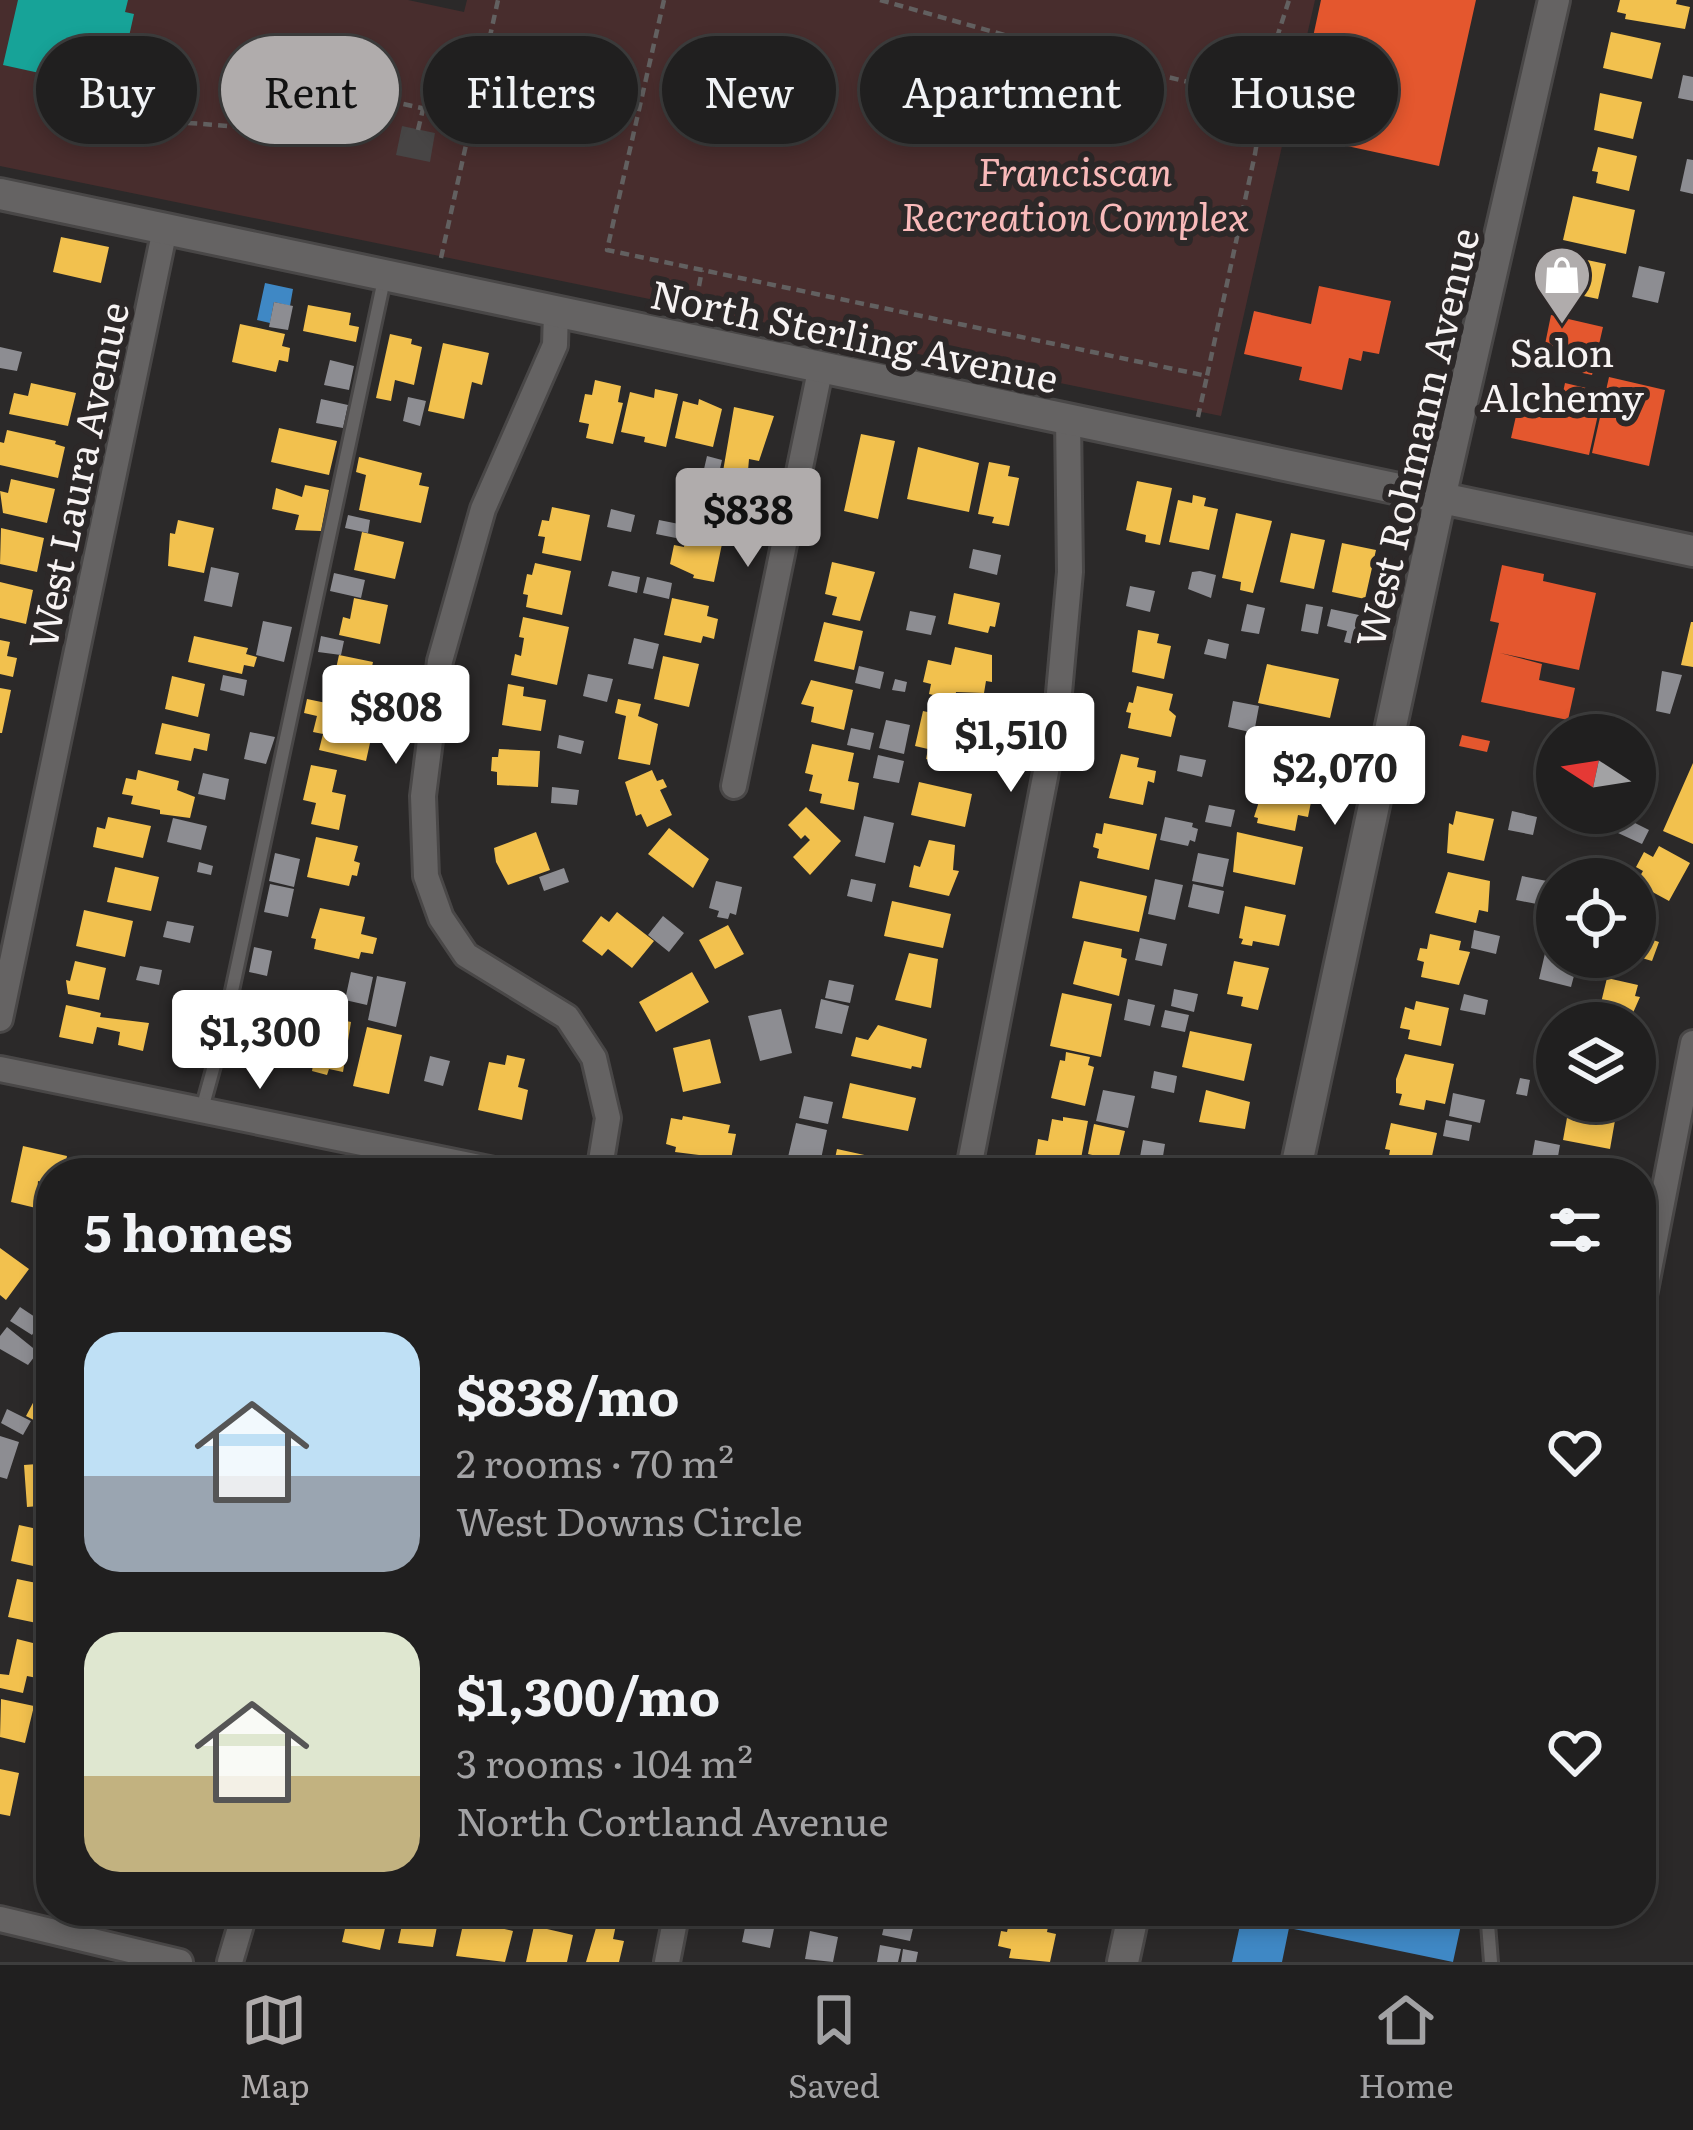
<!DOCTYPE html>
<meta charset="utf-8">
<style>
body{margin:0;font-family:Literata,serif;background:#282728;color:#f1f3f6;height:100vh;display:flex;flex-direction:column;font-size:45px;white-space:nowrap}
*{box-sizing:border-box;margin:0}
p{font-size:39px;color:#a2a2a4}
.icon{flex:none;width:66px;height:66px;fill:none;stroke:currentColor;stroke-width:2;stroke-linecap:round;stroke-linejoin:round}
.map{position:relative;flex:1;overflow:hidden}
.sheet{position:absolute;left:36px;top:1158px;width:1620px;height:768px;display:flex;flex-direction:column;background:#201f1f;border-radius:48px;box-shadow:0 6px 18px #0003,0 0 0 3px #3d3d3d}
.sheet>*{flex:none}
.hud{position:absolute;left:36px;top:36px;width:1623px;height:108px;display:flex;gap:24px}
.needle{width:78px;rotate:282deg}
.controls{position:absolute;left:1536px;top:714px;display:grid;gap:24px}
.controls a{display:grid;place-items:center;width:120px;height:120px;border-radius:50%;background:#201f1f;box-shadow:0 6px 18px #0003,0 0 0 3px #3d3d3d;font-size:60px}
.price{position:absolute;translate:-50% -102px;padding:0 27px;border-radius:12px;background:#fff;color:#222;font-size:39px;line-height:78px;filter:drop-shadow(0 3px 6px #0008)}
.price::after{content:'';position:absolute;left:50%;top:72px;width:36px;height:27px;margin-left:-18px;background:inherit;clip-path:polygon(0 0,100% 0,50% 100%)}
.price.selected{background:#b0acac;color:#111}
ul{padding:0;list-style:none}
li{display:flex;align-items:center;gap:36px;height:300px;padding:0 48px}
li span{display:grid;place-items:center;flex:none;width:336px;height:240px;border-radius:36px;color:#555}
li>.icon{margin-inline-start:auto}
span .icon{width:144px;height:144px;fill:#fffc;stroke-width:1}
li b{font-size:51px}
h2{display:flex;justify-content:space-between;align-items:center;height:144px;padding:0 48px;font-size:51px}
.pill{padding:0 42px;border-radius:54px;background:#201f1f;box-shadow:0 6px 18px #0003,0 0 0 3px #3d3d3d;font-size:42px;line-height:108px}
.pill.selected{background:#b0acac;color:#111}
.dock{display:flex;justify-content:space-around;align-items:center;height:168px;border-top:3px solid #3d3d3d;background:#201f1f;font-size:33px;color:#a2a2a4}
.dock a{display:grid;justify-items:center;gap:6px}
.dock .selected{color:#b0acac}
.map>svg:first-child{display:block}
</style>
<div class="map">
<svg width="1693" height="1962" viewBox="0 0 1693 1962">
<rect width="100%" height="100%" fill="#2b2929"/>
<path fill="#482d2d" d="M0,0H408L464,12L467,0H1315L1221,416L0,166Z"/>
<path fill="#f2c14e" d="M1620,0H1677L1676,4L1690,7L1685,29L1625,19L1626,14L1617,12Z
M1611,32L1661,43L1652,79L1603,68Z
M1600,93L1642,102L1633,139L1594,130Z
M1598,147L1637,156L1629,191L1596,183L1598,172L1592,171Z
M1573,196L1635,210L1626,254L1563,240Z
M61,237L109,247L101,283L53,272Z
M1573,257L1606,264L1598,299L1565,292Z
M308,305L351,313L349,325L359,327L356,342L303,331Z
M240,324L285,334L282,346L290,348L288,362L279,360L276,372L232,362Z
M390,334L412,339L411,344L422,347L414,385L395,380L391,401L376,398Z
M443,343L489,353L482,385L472,382L464,419L428,411Z
M595,380L621,386L618,402L623,403L613,444L586,438L589,424L579,422L585,394L592,395Z
M31,383L76,393L68,426L9,414L14,393L28,396Z
M655,389L678,394L666,447L644,442L645,437L621,432L630,392L654,398Z
M699,399L722,409L713,447L675,438L683,401L698,405Z
M734,407L774,416L759,461L749,459L746,494L720,489Z
M279,428L337,441L329,475L271,462Z
M7,430L56,441L55,444L65,447L58,478L0,465V442L4,443Z
M861,434L895,441L878,519L844,511Z
M918,447L979,463L969,512L907,499Z
M359,457L422,473L419,485L429,487L421,523L359,510L366,475L356,472Z
M989,462L1010,466L1008,476L1019,478L1009,526L992,523L994,517L978,514Z
M11,479L55,489L47,523L3,513L0,491L8,493Z
M1137,481L1172,488L1160,545L1145,542L1146,535L1126,530Z
M305,485L329,490L321,531L295,530L299,515L272,509L276,488L302,497Z
M1193,495L1206,498L1204,506L1218,509L1209,550L1169,542L1178,500L1192,503Z
M552,507L590,515L581,561L542,553L545,537L538,536L542,520L549,521Z
M1236,513L1272,521L1253,593L1240,590L1241,582L1222,578Z
M178,520L214,528L204,573L168,566L170,533L175,534Z
M1,528L44,538L37,572L0,564Z
M362,532L404,542L395,579L354,570Z
M1291,533L1325,540L1314,589L1280,582Z
M685,539L722,544L714,582L693,578L694,575L670,564L674,545L684,547Z
M1342,543L1376,550L1365,599L1332,592Z
M832,562L875,572L860,621L832,615L837,597L825,594Z
M535,563L571,571L562,615L526,607L528,595L523,594L527,574L532,575Z
M0,582L33,590L26,624L0,618Z
M954,593L1000,603L995,627L990,626L988,633L948,624Z
M354,598L388,605L380,644L339,635L343,617L350,619Z
M672,598L709,606L707,616L718,619L714,639L703,636L701,643L664,635Z
M523,617L569,627L557,685L511,675L515,654L521,656L524,638L519,637Z
M824,622L863,631L854,670L814,661Z
M1691,622H1693V667L1681,665Z
M1138,630L1159,634L1157,643L1171,646L1164,679L1132,672Z
M194,636L248,648L246,654L257,657L254,667L244,665L242,674L188,662Z
M0,640L10,642L7,656L17,658L13,677L0,674Z
M955,647L992,655V682L986,681L984,693L956,692L955,700L929,694L931,684L923,682L928,660L951,665Z
M339,655L373,662L366,694L332,687Z
M663,656L699,664L689,707L654,699Z
M1267,664L1339,679L1330,718L1258,703Z
M172,676L205,684L198,717L165,709Z
M811,680L853,690L844,730L811,722L814,707L801,704Z
M508,684L524,687L523,696L546,700L541,731L502,725Z
M1137,686L1173,694L1169,710L1176,716L1171,737L1128,728L1131,713L1126,712L1129,702L1133,703Z
M0,688L11,690L2,733H0Z
M307,699L336,705L333,716L374,725L366,761L319,750L323,734L313,732L317,716L304,713Z
M618,699L641,704L638,716L658,724L650,765L618,759L626,716L615,713Z
M923,711L985,725L976,764L949,758L948,764L926,759L928,749L915,746Z
M162,723L210,734L207,751L194,748L191,761L155,754Z
M1258,726L1325,740L1317,779L1250,764Z
M812,744L854,753L848,781L859,783L854,810L820,803L822,794L809,791L813,775L805,773Z
M499,749L540,751L538,787L497,785V772L491,771L492,757H498Z
M1121,754L1139,758L1137,767L1156,771L1154,783L1148,781L1143,805L1109,798Z
M1693,763V844L1663,831Z
M311,765L337,770L332,792L346,795L339,830L311,824L316,803L303,800Z
M138,770L179,781L177,790L195,797L190,818L160,814V810L131,804L133,796L122,794L126,778L136,780Z
M652,770L657,781L663,779L667,787L660,790L672,815L647,827L641,814L636,816L625,782Z
M1266,780L1304,788L1301,800L1311,802L1308,817L1298,815L1295,831L1257,823L1258,818L1254,817Z
M919,782L972,794L965,827L911,815Z
M806,807L841,841L810,875L793,857L810,840L805,835L801,839L788,825Z
M1456,811L1494,819L1484,861L1447,853L1449,823L1453,825Z
M108,817L151,826L143,858L93,847L97,827L105,829Z
M1104,823L1157,834L1149,870L1097,858L1099,849L1093,847L1096,833L1102,834Z
M669,828L709,859L693,888L648,854Z
M536,832L550,870L508,885L496,862L494,848Z
M1237,832L1303,847L1295,885L1233,872Z
M316,837L358,846L354,861L360,863L357,876L352,875L349,886L307,877Z
M929,840L955,845L953,870L959,871L949,896L909,887L914,865L920,867Z
M1659,846L1690,863L1669,901L1636,883L1643,871L1636,867L1644,852L1653,857Z
M115,867L159,877L151,911L107,902Z
M1448,872L1490,881L1488,912L1479,910L1476,923L1435,913Z
M1080,881L1147,896L1139,932L1072,918Z
M892,901L951,914L943,948L884,936Z
M1245,906L1286,915L1279,946L1253,941L1252,946L1241,944L1243,939L1239,938Z
M320,908L365,917L361,934L377,938L373,954L361,952L359,959L314,949L316,939L311,938Z
M84,910L133,921L125,957L76,946Z
M617,912L654,941L632,968L608,949L602,956L582,941L601,916L609,922Z
M1635,912L1658,920L1650,939L1659,942L1652,961L1635,956Z
M728,925L744,954L715,969L699,940Z
M1430,934L1461,941L1459,950L1470,952L1459,985L1421,977L1424,962L1417,960L1420,948L1427,949Z
M1084,941L1122,949L1121,957L1127,959L1119,996L1073,984Z
M909,953L938,959L931,1008L895,1000Z
M75,961L106,968L99,1000L68,994L66,980L70,981Z
M1234,961L1269,968L1258,1010L1241,1006L1243,997L1227,994Z
M692,972L709,1002L656,1032L639,1002Z
M1607,978L1638,985L1635,996L1640,997L1629,1022L1598,1015Z
M1062,993L1112,1004L1101,1057L1050,1046Z
M1416,1001L1449,1008L1441,1046L1408,1039L1410,1030L1400,1028L1405,1007L1414,1010Z
M66,1005L101,1013L100,1017L149,1023L143,1051L118,1045L120,1032L97,1027L93,1044L59,1037Z
M253,1006L296,1015L287,1059L270,1056L271,1052L262,1050L263,1044L245,1040Z
M310,1013L351,1022L343,1072L329,1069L327,1075L312,1071L313,1065L299,1062Z
M878,1025L927,1039L921,1068L912,1066L911,1069L851,1056L856,1037L868,1040Z
M367,1027L402,1035L389,1094L353,1086Z
M1190,1031L1252,1044L1244,1081L1182,1067Z
M710,1039L721,1083L683,1092L673,1048Z
M1066,1052L1090,1057L1088,1065L1094,1067L1085,1106L1051,1098L1060,1060L1065,1061Z
M1405,1054L1454,1064L1445,1104L1426,1100L1424,1110L1399,1105L1402,1094L1396,1093V1079Z
M507,1055L525,1059L518,1087L528,1090L522,1120L478,1110L489,1062L505,1065Z
M850,1083L916,1098L908,1131L842,1118Z
M1206,1090L1250,1102L1245,1129L1199,1122Z
M1570,1101H1604L1603,1106L1617,1109L1610,1149L1563,1140Z
M683,1116L730,1125L728,1133L736,1134L731,1159L675,1152L676,1147L666,1144L671,1118L682,1120Z
M1063,1117L1088,1121L1080,1164L1041,1162L1042,1159L1035,1157L1038,1139L1048,1141L1052,1119L1063,1121Z
M1391,1123L1437,1133L1429,1170L1388,1161L1390,1150L1385,1149Z
M1094,1124L1125,1131L1118,1161L1088,1154Z
M23,1146L67,1156L64,1173H51V1184L38,1181L36,1208L11,1202Z
M837,1149L901,1163L899,1173H832Z
M1172,1161L1217,1171V1173H1169Z
M97,1162L136,1171V1173H76L78,1167L95,1171Z
M1574,1164L1610,1171V1173H1572Z
M0,1248L29,1269L6,1300L0,1295Z
M51,1369V1429L26,1416Z
M51,1463V1505L27,1507L24,1465Z
M19,1525L51,1532V1570L11,1561Z
M17,1579L51,1586V1626L8,1617Z
M17,1639L49,1647L42,1679L27,1676L23,1693L0,1688V1674L9,1675Z
M1,1699L34,1706L25,1743L0,1737Z
M0,1769L19,1773L10,1816L0,1814Z
M301,1911H334L330,1928L299,1921Z
M349,1911H389L380,1950L342,1942Z
M405,1911H440L433,1947L398,1943Z
M601,1911H619L613,1939L624,1941L619,1962H586Z
M485,1915L502,1919L500,1928L513,1931L505,1962L456,1956L464,1920L483,1924Z
M1010,1919L1048,1927L1047,1932L1056,1934L1050,1962L1009,1958L1011,1949L998,1946L1001,1931L1007,1932Z
M534,1926L573,1935L567,1962H526Z"/>
<path fill="#e4572e" d="M1321,0H1476L1439,166L1292,134Z
M1319,286L1391,301L1379,354L1363,351L1361,361L1349,358L1342,390L1299,380L1302,367L1244,354L1254,311L1311,324Z
M1551,315L1603,327L1592,375L1541,364Z
M1609,377L1665,390L1649,466L1592,453Z
M1565,383L1603,392L1589,455L1511,438L1518,407L1558,416Z
M1502,565L1544,574L1543,581L1596,593L1579,670L1500,653L1542,664L1539,680L1575,688L1568,720L1481,702L1499,623L1490,621Z
M1462,735L1490,741L1487,752L1459,746Z"/>
<path fill="#3f88c5" d="M265,283L293,289L290,306L274,302L270,323L257,320Z
M1243,1911H1464L1453,1962L1289,1928L1282,1962H1232Z"/>
<path fill="#17a398" d="M18,0H128L125,12L134,14L117,90L3,65Z"/>
<path fill="#8d8d92" d="M1683,75L1693,77V101L1678,98Z
M1687,159L1693,160V194L1680,191Z
M1639,266L1665,272L1658,303L1632,297Z
M274,302L293,306L288,330L269,327Z
M0,347L22,352L17,371L0,368Z
M330,360L354,366L349,390L324,385Z
M408,397L426,401L420,426L403,421Z
M321,399L348,405L343,428L316,423Z
M707,456L722,460L716,486L701,482Z
M611,509L635,515L631,532L607,527Z
M348,515L370,520L368,533L345,528Z
M659,520L684,525L681,539L656,534Z
M973,549L1001,555L997,575L969,568Z
M211,567L239,573L232,607L204,601Z
M612,571L640,577L637,593L608,586Z
M1200,571L1216,575L1211,598L1188,589L1192,572Z
M334,573L365,580L361,598L330,591Z
M647,577L672,583L669,599L643,593Z
M1130,586L1155,591L1150,612L1126,606Z
M1247,604L1265,608L1259,634L1241,631Z
M1306,604L1323,607L1318,634L1301,631Z
M1331,609L1359,615L1353,644L1344,642L1347,631L1327,626Z
M910,611L936,616L931,635L906,630Z
M263,621L292,627L284,662L256,655Z
M321,636L344,641L341,655L318,652Z
M634,638L659,644L653,669L628,664Z
M1208,639L1229,644L1226,659L1204,654Z
M859,666L884,672L880,689L855,683Z
M1662,671L1682,675L1670,714L1656,711Z
M588,674L613,679L607,702L583,696Z
M223,675L247,680L244,696L220,690Z
M895,679L907,682L905,692L892,690Z
M1233,701L1259,706L1254,733L1228,727Z
M886,720L910,725L904,754L879,748Z
M851,728L874,733L870,750L847,745Z
M250,732L275,737L266,764L244,759Z
M559,735L584,741L581,754L557,748Z
M878,755L904,761L899,783L873,778Z
M1180,755L1206,760L1202,777L1177,771Z
M203,773L229,779L225,800L198,794Z
M552,787L579,790L577,805L551,803Z
M1209,805L1235,810L1231,827L1205,822Z
M1512,811L1537,817L1533,835L1508,830Z
M864,816L894,823L885,863L855,856Z
M1165,817L1193,823L1192,827L1198,829L1195,842L1190,840L1188,846L1160,840Z
M173,818L207,826L201,850L167,842Z
M1625,818L1649,830L1642,844L1618,833Z
M275,853L300,859L294,887L269,881Z
M1198,853L1229,859L1223,887L1192,881Z
M199,862L213,866L211,875L197,872Z
M564,868L569,882L544,891L539,877Z
M1522,876L1547,881L1542,905L1516,900Z
M851,879L876,884L872,902L847,896Z
M1155,879L1183,885L1175,920L1148,914Z
M716,881L742,887L736,915L730,913L728,919L717,917L719,911L709,908Z
M270,884L294,889L288,917L264,912Z
M1193,884L1224,891L1219,914L1188,907Z
M663,916L684,933L669,952L648,935Z
M167,921L194,926L190,943L163,937Z
M1474,930L1500,936L1496,954L1471,948Z
M1140,938L1167,944L1162,966L1135,960Z
M254,947L272,951L267,976L249,972Z
M1546,949L1557,952V957H1579L1571,987L1539,979Z
M140,966L162,970L159,985L136,980Z
M351,972L373,977L367,1005L345,1000Z
M377,976L406,982L396,1027L368,1020Z
M829,980L854,985L850,1003L825,998Z
M1174,989L1198,994L1194,1012L1171,1006Z
M1464,994L1488,1000L1485,1015L1460,1010Z
M821,999L849,1006L842,1034L815,1028Z
M1128,999L1155,1005L1150,1026L1124,1020Z
M781,1009L792,1053L760,1061L748,1016Z
M1165,1010L1189,1015L1185,1032L1161,1027Z
M430,1056L450,1061L443,1086L424,1081Z
M1154,1071L1177,1076L1174,1093L1151,1088Z
M1520,1078L1530,1080L1527,1096L1516,1094Z
M1103,1090L1135,1096L1128,1128L1096,1121Z
M1453,1093L1485,1100L1480,1123L1449,1116Z
M804,1096L833,1102L828,1124L799,1118Z
M1446,1120L1472,1125L1469,1141L1443,1136Z
M796,1123L827,1130L820,1164L788,1157Z
M1143,1140L1165,1144L1162,1162L1140,1157Z
M1535,1140L1560,1145L1557,1162L1532,1157Z
M723,1158L753,1164L751,1173H719Z
M40,1232L51,1234L50,1247L37,1244Z
M20,1307L41,1321L32,1335L10,1321Z
M7,1327L38,1352L28,1365L0,1349V1336Z
M7,1409L31,1421L23,1435L1,1423Z
M0,1436L19,1442L7,1479L0,1477Z
M969,1911H998L995,1922L968,1916Z
M748,1913L776,1919L770,1948L742,1942Z
M887,1914L915,1920L910,1941L882,1935Z
M810,1931L838,1937L833,1962L805,1959Z
M880,1945L901,1949L898,1962H877Z
M903,1949L918,1952L916,1962H901Z"/>
<path fill="#474545" d="M402,126L435,133L430,162L396,155Z"/>
<g fill="none" stroke-linecap="round" stroke-linejoin="round">
<defs>
<path id="service" d="M202,1109L223,1033L385,275
M1481,1911L1488,1924L1491,1962"/>
<path id="minor" d="M556,311L555,345L483,509L440,661L423,796L426,876L441,918L466,955L567,1017L594,1058L608,1118L599,1173
M734,786L821,366
M0,1019L165,229
M0,1069L509,1173
M968,1173L1057,715L1070,572L1068,418
M1641,1311L1693,1043
M0,1919L180,1962
M230,1962L245,1911
M667,1962L677,1911"/>
<path id="tertiary" d="M0,194L1693,551
M1295,1173L1440,498L1554,0
M1123,1962L1134,1911"/>
</defs>
<use href="#service" stroke="#494747" stroke-width="18"/>
<use href="#minor" stroke="#494747" stroke-width="30"/>
<use href="#tertiary" stroke="#494747" stroke-width="36"/>
<path stroke="#626060" stroke-width="4.5" stroke-dasharray="9 6" stroke-linecap="butt" d="M664,0L607,250L1207,376L1255,154L1271,56L1289,0
M880,0L1090,59L1262,99
M347,76L358,94
M1219,87L1270,56
M188,123C257,127 301,141 358,94L471,119
M418,130L423,109
M441,258L498,0
M699,286L702,270
M1198,417L1207,376"/>
<use href="#service" stroke="#656363" stroke-width="12"/>
<use href="#minor" stroke="#656363" stroke-width="24"/>
<use href="#tertiary" stroke="#656363" stroke-width="30"/>
</g>
<defs>
<symbol id="shop-pin" viewBox="-11 -11 22 30"><path d="M0 17L-7.5 6A9.5 9.5 0 1 1 7.5 6Z" fill="#b0acac" stroke="#2c2828"/><path d="M-5-2.5h2.3a2.7 3.5 0 0 1 5.4 0H5L5.5 6h-11ZM-1.5-2.5h3a1.5 2.3 0 0 0-3 0Z" fill="#fff"/></symbol>
</defs>
<g fill-rule="evenodd">
<use href="#shop-pin" x="1529" y="242" width="66" height="90"/>
</g>
<g text-anchor="middle" dominant-baseline="central" stroke-width="12" stroke-linejoin="round" paint-order="stroke">
<g font-size="39" font-style="italic" fill="#f9baba" stroke="#2c2828">
<text x="1075" y="169">Franciscan<tspan x="1075" dy="45">Recreation Complex</tspan></text>
</g>
<g font-size="39" fill="#f7f3f3" stroke="#2c2828">
<text transform="translate(855 334) rotate(12)">North Sterling Avenue</text>
<text transform="translate(1415 437) rotate(-77)">West Rohmann Avenue</text>
<text transform="translate(76 475) rotate(-78)">West Laura Avenue</text>
</g>
<g font-size="39" fill="#f7f3f3" stroke="#2c2828">
<text x="1562" y="350">Salon<tspan x="1562" dy="45">Alchemy</tspan></text>
</g>
</g>
</svg>
<div class="controls">
<a><svg class="needle" viewBox="-14 -14 28 28"><path d="M0-13l5 13h-10z" fill="#e53935"/><path d="M0 13l5-13h-10z" fill="#a2a2a4"/></svg></a>
<a><svg class="icon" aria-label="locate" viewBox="0 0 24 24"><circle cx="12" cy="12" r="6"/><path d="M12 2v4M12 18v4M2 12h4M18 12h4"/></svg></a>
<a><svg class="icon" aria-label="layers" viewBox="0 0 24 24"><path d="M12 4l9 5-9 5-9-5zM3 14l9 5 9-5"/></svg></a>
</div>
<b class="price selected" style="left:748px;top:570px">$838</b>
<b class="price" style="left:396px;top:767px">$808</b>
<b class="price" style="left:1011px;top:795px">$1,510</b>
<b class="price" style="left:1335px;top:828px">$2,070</b>
<b class="price" style="left:260px;top:1092px">$1,300</b>
<div class="hud">
<a class="pill">Buy</a>
<a class="pill selected">Rent</a>
<a class="pill">Filters</a>
<a class="pill">New</a>
<a class="pill">Apartment</a>
<a class="pill">House</a>
</div>
<section class="sheet">
<h2>5 homes<svg class="icon" aria-label="filters" viewBox="0 0 24 24"><path d="M4 7h16M4 17h16"/><circle cx="9" cy="7" r="2"/><circle cx="15" cy="17" r="2"/></svg></h2>
<ul>
<li><span style="background:linear-gradient(#bfe0f5 60%,#9aa5b1 0)"><svg class="icon" aria-label="home" viewBox="0 0 24 24"><path d="M3 11l9-7 9 7M6 9v11h12V9"/></svg></span><div><b>$838/mo</b><p>2 rooms · 70 m²</p><p>West Downs Circle</p></div><svg class="icon" aria-label="heart" viewBox="0 0 24 24"><path d="M12 20l-8-8c-3-5 5-10 8-4 3-6 11-1 8 4z"/></svg></li>
<li><span style="background:linear-gradient(#dfe7d0 60%,#c2b280 0)"><svg class="icon" aria-label="home" viewBox="0 0 24 24"><path d="M3 11l9-7 9 7M6 9v11h12V9"/></svg></span><div><b>$1,300/mo</b><p>3 rooms · 104 m²</p><p>North Cortland Avenue</p></div><svg class="icon" aria-label="heart" viewBox="0 0 24 24"><path d="M12 20l-8-8c-3-5 5-10 8-4 3-6 11-1 8 4z"/></svg></li>
</ul>
</section>
</div>
<nav class="dock">
<a class="selected"><svg class="icon" aria-label="map" viewBox="0 0 24 24"><path d="M3 6l6-2 6 2 6-2v14l-6 2-6-2-6 2zM9 4v14M15 6v14"/></svg>Map</a>
<a><svg class="icon" aria-label="saved" viewBox="0 0 24 24"><path d="M7 4h10v16l-5-4-5 4z"/></svg>Saved</a>
<a><svg class="icon" aria-label="home" viewBox="0 0 24 24"><path d="M3 11l9-7 9 7M6 9v11h12V9"/></svg>Home</a>
</nav>
